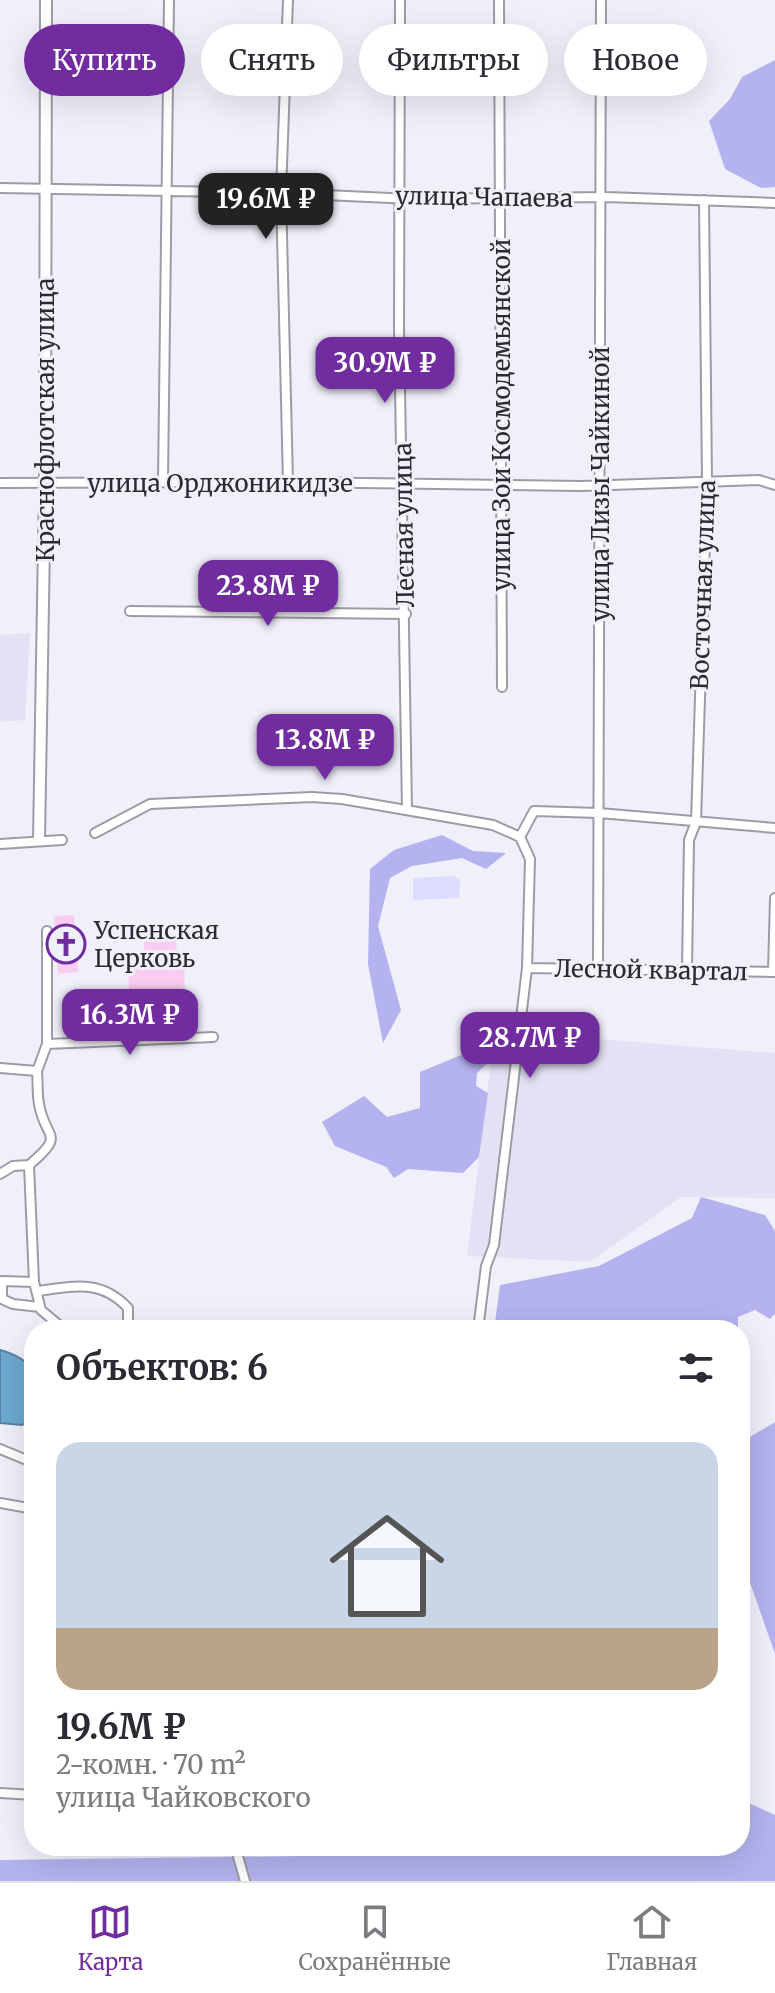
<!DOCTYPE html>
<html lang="ru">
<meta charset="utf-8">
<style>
body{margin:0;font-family:Merriweather,serif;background:#f7f7f7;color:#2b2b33;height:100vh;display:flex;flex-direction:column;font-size:30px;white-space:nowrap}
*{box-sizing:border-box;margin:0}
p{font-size:26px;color:#7c7c81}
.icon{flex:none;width:44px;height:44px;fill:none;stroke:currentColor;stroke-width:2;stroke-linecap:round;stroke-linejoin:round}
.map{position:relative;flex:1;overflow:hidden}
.side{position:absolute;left:24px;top:1320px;width:726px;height:536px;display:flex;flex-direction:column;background:#fff;border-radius:32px;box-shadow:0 8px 32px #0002}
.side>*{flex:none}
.banner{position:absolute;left:24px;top:24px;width:728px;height:72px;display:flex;gap:16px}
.price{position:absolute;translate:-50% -68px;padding:0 18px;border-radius:16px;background:#712ca0;color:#fff;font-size:26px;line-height:52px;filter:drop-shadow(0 2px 4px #0008)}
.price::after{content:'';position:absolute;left:50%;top:48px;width:24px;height:18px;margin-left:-12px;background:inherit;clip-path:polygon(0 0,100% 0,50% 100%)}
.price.active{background:#222;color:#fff}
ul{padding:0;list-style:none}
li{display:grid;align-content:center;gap:16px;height:424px;padding:0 32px}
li+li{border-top:2px solid #e1e1e2}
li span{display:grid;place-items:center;height:248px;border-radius:24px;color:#555}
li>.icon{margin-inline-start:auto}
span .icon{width:144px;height:144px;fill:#fffc;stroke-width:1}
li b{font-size:34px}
h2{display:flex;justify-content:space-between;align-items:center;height:96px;padding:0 32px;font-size:34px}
.tag{padding:0 28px;border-radius:36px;background:#fff;box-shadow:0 8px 32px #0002;font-size:28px;line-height:72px}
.tag.active{background:#712ca0;color:#fff}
.dock{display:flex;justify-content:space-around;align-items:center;height:112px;border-top:2px solid #e1e1e2;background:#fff;font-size:22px;color:#7c7c81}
.dock a{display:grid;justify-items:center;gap:4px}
.dock .active{color:#712ca0}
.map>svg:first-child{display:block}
</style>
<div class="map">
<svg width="775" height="1881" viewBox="0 0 775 1881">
<rect width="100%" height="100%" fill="#eff0fa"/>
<path fill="#e2e2f4" d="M30,633L25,720L0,722V635Z
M496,1021L532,1022L533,1034L775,1053V1198L681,1197L590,1262L467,1256Z"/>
<path fill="#dcdcff" d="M453,876L460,880L459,898L413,900V878Z"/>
<path fill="#b4b2ef" d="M775,60V187L761,188L725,169L709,121L730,99L742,77Z
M442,835L473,851L506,853L486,869L462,858L412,866L390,878L378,926L401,1010L383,1043L368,964L370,869L394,850Z
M488,1044L493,1058L477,1073L476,1086L488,1093L479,1157L463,1173L408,1169L394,1178L386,1167L335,1146L322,1122L364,1096L387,1117L420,1108V1072Z
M701,1197L765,1215L775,1231V1314L770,1319L755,1310L738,1317V1330H494L500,1285L599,1266L692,1218Z
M775,1422V1654L740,1554V1443Z
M740,1799L775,1815V1881H0V1860L303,1856L308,1846H553L558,1853L565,1846H740Z"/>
<path fill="#6ca8d0" stroke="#5882a0" stroke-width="2" d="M0,1350C43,1362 34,1381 34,1419L22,1425L0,1423Z"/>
<path fill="#f9ccf1" d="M74,915L78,972L58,974L54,916Z
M176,937L177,961H184L186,1019L130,1021L128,964L144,963V938Z"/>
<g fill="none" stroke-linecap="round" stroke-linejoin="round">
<defs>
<path id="minor" d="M288,0L281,193L288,482
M400,0L399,327L407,810
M499,0L502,687
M0,188L281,193L412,199L606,197L775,203
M163,481L169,0
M0,483L288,482L581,486L759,480L775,485
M130,611L406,614
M95,833L150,804L312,797L342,799L493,825L520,837L530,859L527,968L494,1245L486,1266L478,1330
M520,837L534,811L599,813L775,828
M0,844L62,840
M527,968L775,972
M598,969L601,0
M687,969L689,840L696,822L707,481L704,200
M773,971L775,898
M47,1044L213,1037
M0,1068L37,1071C38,1082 37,1094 39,1104C45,1140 67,1133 29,1165L34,1282L41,1310L65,1330
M37,1071L47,1044V931
M0,1174L13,1166L29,1165
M34,1282L2,1281V1299L13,1304L40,1307
M38,1291C74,1286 101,1279 128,1308V1330
M0,1449L34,1463
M0,1503L34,1509
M0,1793L34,1795
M235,1846L245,1881"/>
<path id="tertiary" d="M39,840L45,484L46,0"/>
</defs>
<use href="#minor" stroke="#9c9ca6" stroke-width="12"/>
<use href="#tertiary" stroke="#9c9ca6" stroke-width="14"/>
<use href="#minor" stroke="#fff" stroke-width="8"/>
<use href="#tertiary" stroke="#fff" stroke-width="10"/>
</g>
<defs>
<symbol id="church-ring" viewBox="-11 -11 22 22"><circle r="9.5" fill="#eff0fa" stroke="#712ca0" stroke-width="1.5"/><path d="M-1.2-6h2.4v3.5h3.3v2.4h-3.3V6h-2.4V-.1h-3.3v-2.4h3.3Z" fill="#712ca0"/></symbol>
</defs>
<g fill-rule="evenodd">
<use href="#church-ring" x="44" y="922" width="44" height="44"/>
</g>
<g text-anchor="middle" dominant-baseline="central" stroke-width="6" stroke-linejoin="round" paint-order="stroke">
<g font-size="24" fill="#2b2b2f" stroke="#eff0fa">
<text transform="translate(484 197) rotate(1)">улица Чапаева</text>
<text transform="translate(501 415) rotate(-90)">улица Зои Космодемьянской</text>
<text transform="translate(45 420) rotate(-90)">Краснофлотская улица</text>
<text x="220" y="483">улица Орджоникидзе</text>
<text transform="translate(600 484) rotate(-90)">улица Лизы Чайкиной</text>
<text transform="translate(404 525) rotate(-91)">Лесная улица</text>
<text transform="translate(703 585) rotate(-88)">Восточная улица</text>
<text transform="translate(651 970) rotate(1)">Лесной квартал</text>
</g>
<g font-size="24" fill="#2b2b2f" stroke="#eff0fa" text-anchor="start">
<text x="94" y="930">Успенская<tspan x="94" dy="28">Церковь</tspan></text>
</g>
</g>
</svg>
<b class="price active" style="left:266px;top:241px">19.6M ₽</b>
<b class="price" style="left:385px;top:405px">30.9M ₽</b>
<b class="price" style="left:268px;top:628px">23.8M ₽</b>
<b class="price" style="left:325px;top:782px">13.8M ₽</b>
<b class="price" style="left:130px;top:1057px">16.3M ₽</b>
<b class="price" style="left:530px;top:1080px">28.7M ₽</b>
<div class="banner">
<a class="tag active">Купить</a>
<a class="tag">Снять</a>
<a class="tag">Фильтры</a>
<a class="tag">Новое</a>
</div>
<section class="side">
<h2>Объектов: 6<svg class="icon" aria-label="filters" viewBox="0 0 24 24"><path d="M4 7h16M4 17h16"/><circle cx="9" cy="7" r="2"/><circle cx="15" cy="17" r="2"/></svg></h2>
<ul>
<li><span style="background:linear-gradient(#c9d6e8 75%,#b9a48a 0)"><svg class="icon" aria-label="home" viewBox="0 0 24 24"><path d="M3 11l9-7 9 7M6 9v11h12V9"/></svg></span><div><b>19.6M ₽</b><p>2-комн. · 70 m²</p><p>улица Чайковского</p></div></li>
</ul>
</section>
</div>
<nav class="dock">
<a class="active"><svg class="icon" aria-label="map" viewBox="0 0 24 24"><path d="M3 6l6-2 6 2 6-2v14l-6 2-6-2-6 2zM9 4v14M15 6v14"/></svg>Карта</a>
<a><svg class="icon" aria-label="saved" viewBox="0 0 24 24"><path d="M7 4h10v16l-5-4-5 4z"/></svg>Сохранённые</a>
<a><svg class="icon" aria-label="home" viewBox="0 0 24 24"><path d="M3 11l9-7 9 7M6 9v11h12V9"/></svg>Главная</a>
</nav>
